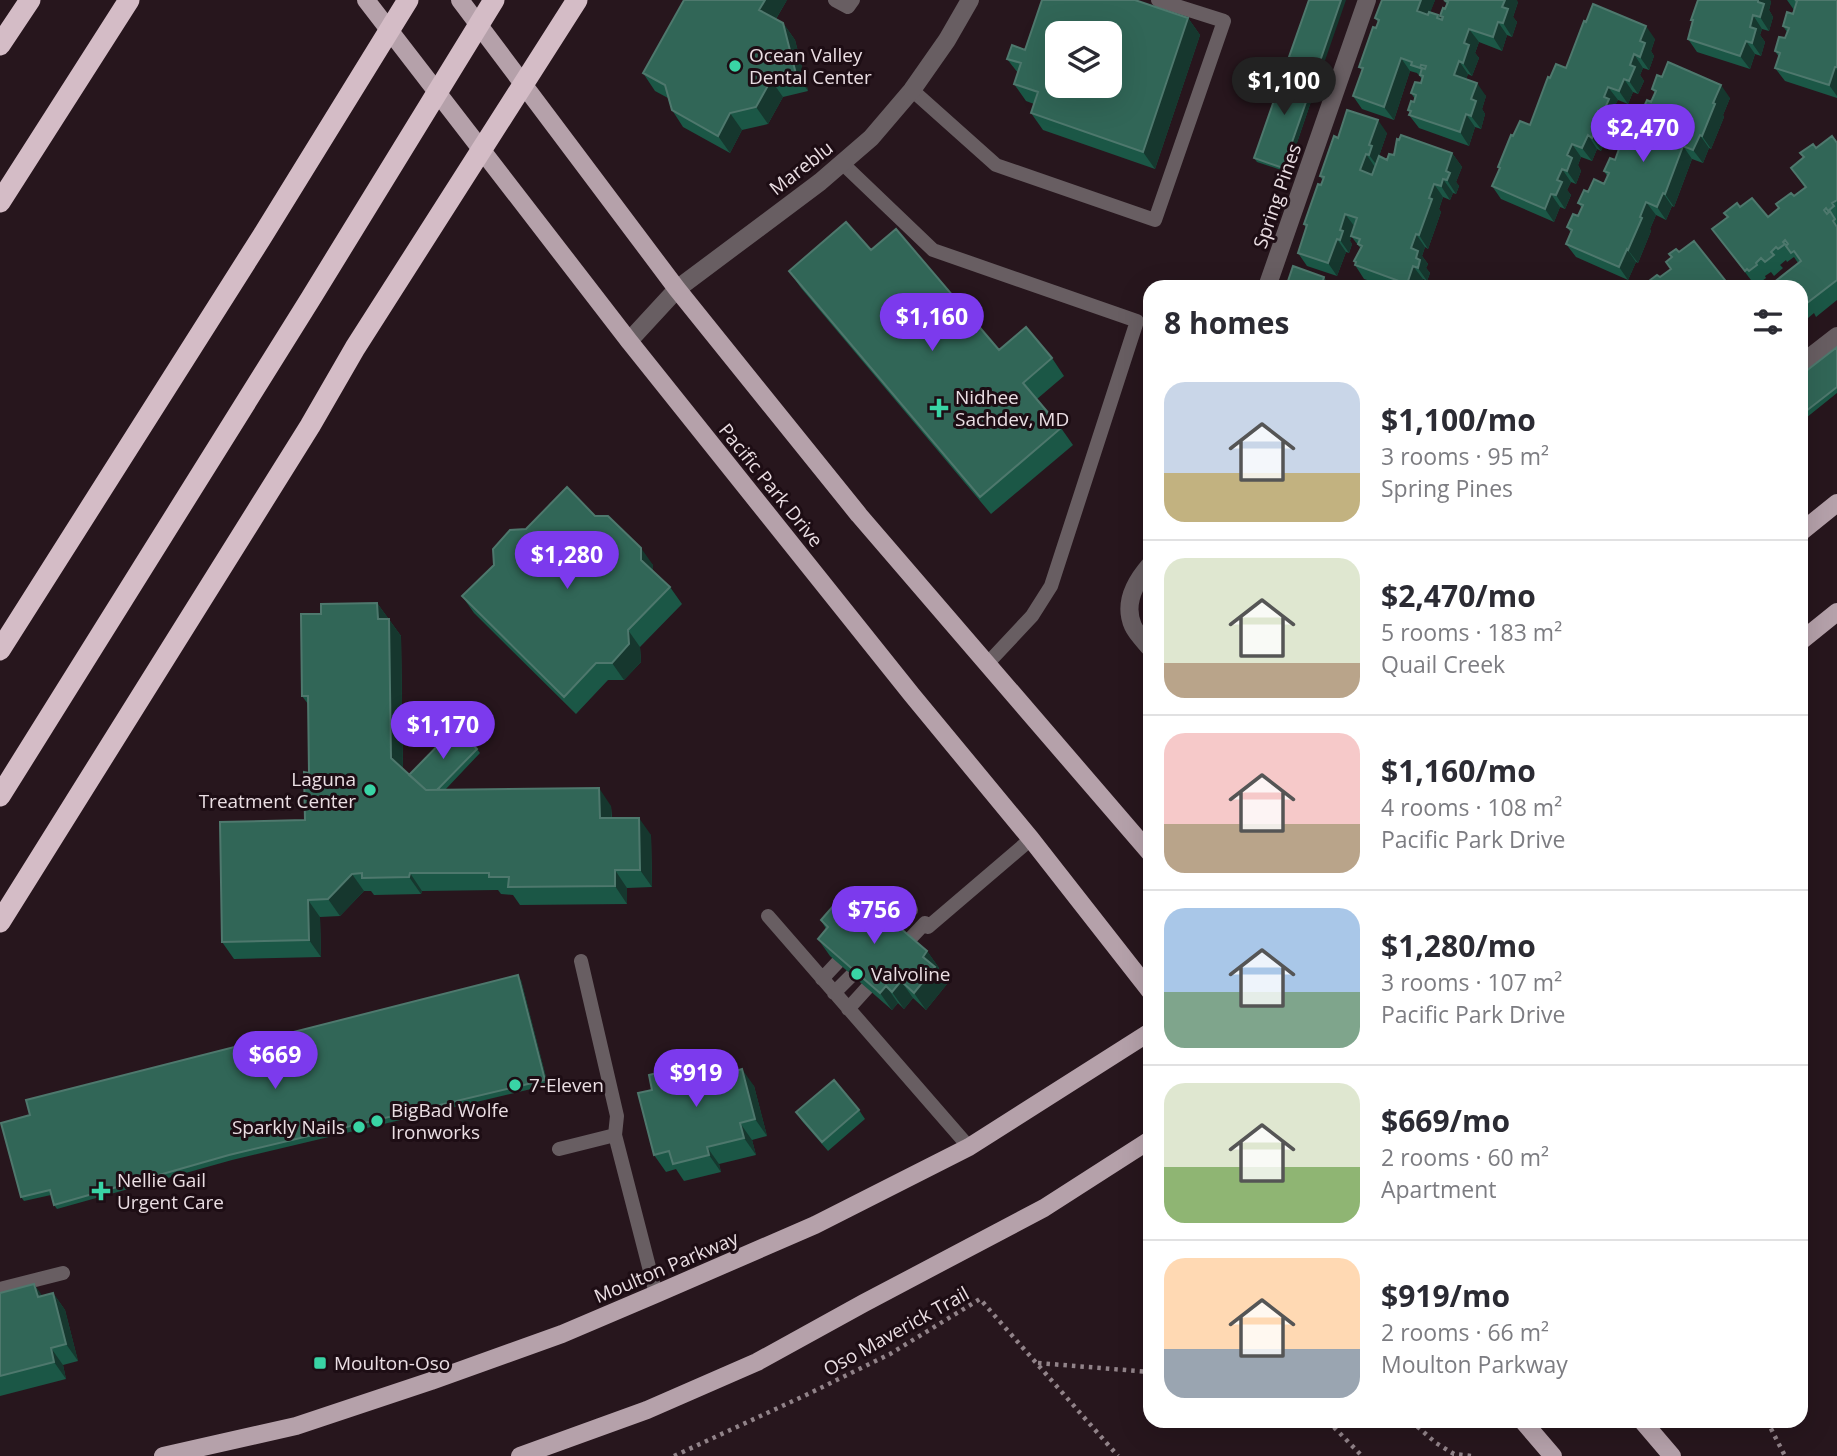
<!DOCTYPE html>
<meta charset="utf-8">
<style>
body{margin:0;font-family:"Open Sans",sans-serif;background:#f7f7f7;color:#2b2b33;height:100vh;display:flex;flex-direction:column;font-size:26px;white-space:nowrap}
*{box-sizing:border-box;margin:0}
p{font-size:23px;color:#7c7c81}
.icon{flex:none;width:38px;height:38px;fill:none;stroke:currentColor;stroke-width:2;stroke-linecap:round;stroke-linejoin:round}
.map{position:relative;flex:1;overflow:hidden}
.side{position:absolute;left:1143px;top:280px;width:665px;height:1148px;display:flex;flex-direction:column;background:#fff;border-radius:21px;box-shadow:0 7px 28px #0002}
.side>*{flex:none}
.buttons{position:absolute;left:1045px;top:21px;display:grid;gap:14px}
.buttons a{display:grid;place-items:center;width:77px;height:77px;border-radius:14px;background:#fff;box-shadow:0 7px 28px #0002;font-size:35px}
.price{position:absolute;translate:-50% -60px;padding:0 16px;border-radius:24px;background:#7c3aed;color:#fff;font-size:23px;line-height:46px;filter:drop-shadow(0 2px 4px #0008)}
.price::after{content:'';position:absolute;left:50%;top:42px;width:21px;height:16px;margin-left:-10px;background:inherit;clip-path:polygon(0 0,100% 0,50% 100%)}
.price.on{background:#222;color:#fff}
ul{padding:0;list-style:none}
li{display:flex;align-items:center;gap:21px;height:175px;padding:0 21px}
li+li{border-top:2px solid #e1e1e2}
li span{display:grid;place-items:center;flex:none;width:196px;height:140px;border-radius:21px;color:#555}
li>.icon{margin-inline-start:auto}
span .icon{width:84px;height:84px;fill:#fffc;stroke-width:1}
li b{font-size:30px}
h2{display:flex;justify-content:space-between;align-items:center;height:84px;padding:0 21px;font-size:30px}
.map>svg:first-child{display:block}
</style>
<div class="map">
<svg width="1837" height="1456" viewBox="0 0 1837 1456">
<rect width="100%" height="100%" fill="#27161d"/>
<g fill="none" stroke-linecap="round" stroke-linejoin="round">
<path stroke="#918389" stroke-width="4.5" stroke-dasharray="3.5 5" stroke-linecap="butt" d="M1038,1363L1150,1372
M1328,1421L1362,1456
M1411,1421L1436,1443L1454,1454L1472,1456
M1767,1421L1785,1456
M674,1456L806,1395L890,1354L980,1299L1118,1456"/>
<path stroke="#685e62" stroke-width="14" d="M835,0L848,7L853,0
M912,90L996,165L1155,220L1224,21L1158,0
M842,163L933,250L1137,321L1051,586L1032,616L987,664
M768,916L969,1147
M879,916L897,896
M928,927L1031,839
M893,929L911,910
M908,941L925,923
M581,961L617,1116L615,1135L656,1294
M822,979L837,963
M834,993L852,975
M848,1009L867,988
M559,1149L615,1135
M0,1289L63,1273"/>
<path stroke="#685e62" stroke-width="18" d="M1267,287L1367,0
M629,341L677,289L820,182L871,138L912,90L947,40L970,0
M1801,364L1837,336
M1150,565C1135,582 1123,603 1133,626C1136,633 1144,641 1150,648"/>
<path stroke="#b5a1aa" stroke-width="18" d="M366,0L629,341L912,695L1031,839L1150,991
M460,0L677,289L859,515L1150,853
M1801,532L1837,503
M1801,641L1837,612
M1523,1421L1553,1456
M1642,1421L1672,1456
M163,1456L296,1426L431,1381L562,1334L656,1294L815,1225L969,1147L1150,1032
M520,1456L647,1410L757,1362L864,1303L1044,1208L1150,1140"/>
<path stroke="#d4bcc6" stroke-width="21" d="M0,45L30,0
M0,202L129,0
M0,650L263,235L408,0
M0,796L311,298L494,0
M0,922L310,426L355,348L577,0"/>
</g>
<path fill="#1b5746" d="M787,0L776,19L783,23L795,40L808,91L783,97L768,124L742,130L730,153L683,127L672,110L668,98L655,91L643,73Z
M1309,0L1321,72L1292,62L1289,57Z
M1382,0H1435L1430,12L1438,15L1442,20L1440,16L1447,5L1444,0L1518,2L1513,17L1517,22L1512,37L1507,35L1502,51L1479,42L1475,53L1479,58L1472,76L1468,74L1466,79L1486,96L1482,109L1485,114L1481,129L1475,127L1469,146L1419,128L1409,115L1410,113L1408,110L1415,99L1411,93L1421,83L1422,79L1417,73L1410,71L1394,120L1362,109L1353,96L1362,70L1359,67L1378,22L1375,18Z
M1698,0H1770L1771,2L1769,10L1773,17L1769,31L1762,29L1760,35L1765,42L1761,56L1755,54L1750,69L1697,52L1688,39L1693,22L1691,20Z
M1787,0H1837V98L1785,81L1775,68L1779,57L1775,51L1785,38L1787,32L1783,26L1793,14L1794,10Z
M1188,18L1200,35L1155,169L1043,130L1031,113L1034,104L1026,101L1014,84L1018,73L1007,59L1025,50Z
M1655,39L1651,51L1654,56L1649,70L1643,68L1640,75L1644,81L1638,94L1633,92L1628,104L1618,100L1614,107L1618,113L1612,127L1607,124L1604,132L1607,137L1601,151L1597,149L1592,161L1581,157L1578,165L1581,171L1576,184L1571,182L1567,190L1571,195L1565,209L1560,207L1554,222L1501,199L1492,186L1499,169L1498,167L1513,136L1530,125L1550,78L1566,68Z
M1315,76L1318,81L1287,172L1257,162L1254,158Z
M1652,89L1730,98L1723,115L1724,117L1711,149L1709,148L1703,163L1692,159L1674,207L1672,206L1666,220L1656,215L1650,229L1651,231L1638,263L1636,262L1628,280L1576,257L1566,244L1571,233L1567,227L1578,216L1582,208L1578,203L1588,192L1604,184L1607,176L1604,171L1615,160L1618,151L1615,147L1625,135L1641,128L1645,119L1641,113L1651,102L1655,93Z
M1387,133L1379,156L1387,160L1394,155L1452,153L1462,167L1456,182L1459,186L1456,194L1453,193L1450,200L1443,197L1439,209L1441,212L1428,249L1425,247L1422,256L1428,264L1426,268L1430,273L1427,281L1423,279L1420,287H1388L1364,279L1355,265L1356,263L1354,261L1361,249L1351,236L1350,241L1352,244L1349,253L1346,252L1337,276L1307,266L1298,253L1306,228L1304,224L1323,181L1320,176L1338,138Z
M1837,143V300L1816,317L1814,313L1801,324V287L1798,263L1794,257L1787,262L1786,260L1780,265L1783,268L1774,276L1771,272L1765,276L1766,278L1758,284L1757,283L1754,284L1712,229L1740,207L1768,217L1805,188L1791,168L1816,148Z
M871,250L999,350L1052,358L1064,376L1037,399L1061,428L1073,445L991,514L801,288L789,271Z
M1837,347V393L1801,422V375Z
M595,516L653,565V571L670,587L682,604L640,647L641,662L624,680H608L576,714L474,613L462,596L494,565L526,529Z
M377,603L401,636L403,769L409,775L477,749L480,753L445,790L611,806L612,818L651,835L652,887L627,888V904L520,905L513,895L501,894L498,890L422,891L421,894L374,895L371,891H364L340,916L320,917L321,957L234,959L222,942L305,820L309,773L308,704L302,696L321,614Z
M849,902L927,951L939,968L938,970L947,984L926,1010L913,998L904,1009L898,1003L892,1010L830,956L818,939L826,929L821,920Z
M521,980L548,1085L232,1160L57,1209L54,1205L51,1195L24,1201L21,1197Z
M725,1056L735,1071L754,1086L767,1136L752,1140L756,1155L719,1164L721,1172L684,1181L676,1169L666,1172L654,1155L652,1090Z
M859,1110L865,1119L828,1151L802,1121L796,1112Z
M0,1293L42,1296L53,1293L65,1310L78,1361L63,1365L66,1379L0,1396Z"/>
<path fill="#16372e" d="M765,0H787L771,27L759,10Z
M1341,0H1346L1321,72L1318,67Z
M1421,0H1435L1426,24L1417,11Z
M1505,0H1517L1518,2L1513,17L1517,22L1512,37L1503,23L1502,7Z
M1758,0H1770L1771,2L1769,10L1773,17L1769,31L1760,17Z
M1753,15L1762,29L1760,35L1765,42L1761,56L1752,43L1750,27Z
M1188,18L1200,35L1155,169L1143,152Z
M1498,22L1507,35L1502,51L1493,37Z
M783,23L795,40L808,91L796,74Z
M1646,26L1655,39L1651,51L1654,56L1649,70L1640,57V41Z
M1469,29L1479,42L1475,53L1479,58L1472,76L1463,63L1464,43Z
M1746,41L1755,54L1750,69L1740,56Z
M1634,54L1643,68L1640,75L1644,81L1638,94L1629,81L1630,65Z
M1401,58L1410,71L1394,120L1384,107Z
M1459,61L1468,74L1463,88L1454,75Z
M1835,67L1837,70V96L1829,85Z
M1315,76L1318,81L1287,172L1283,168Z
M1624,79L1633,92L1628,104L1619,91Z
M771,80L783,97L768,124L756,107Z
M1477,83L1486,96L1482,109L1485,114L1481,129L1471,116V99Z
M1721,85L1730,98L1723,115L1724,117L1711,149L1702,136Z
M1608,87L1618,100L1614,107L1618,113L1612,127L1603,113L1604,97Z
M1598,111L1607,124L1604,132L1607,137L1601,151L1592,138L1593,122Z
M730,113L742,130L730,153L718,136Z
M1466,114L1475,127L1469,146L1460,132Z
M1378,120L1387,133L1379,156V168L1369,155V145Z
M1588,135L1597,149L1592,161L1582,148Z
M1700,135L1709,148L1703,163L1693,150Z
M1572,144L1581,157L1578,165L1581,171L1576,184L1567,171V155Z
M1683,146L1692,159L1674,207L1665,194Z
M1452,153L1462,167L1456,182L1459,186L1456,194L1447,180L1446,171Z
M1366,154L1375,167L1369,183L1360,170Z
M1562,169L1571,182L1567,190L1571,195L1565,209L1556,195L1557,180Z
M1443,179L1453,193L1450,200L1441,186Z
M1434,184L1443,197L1439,209L1441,212L1428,249L1419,235L1429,198Z
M1663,193L1672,206L1666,220L1657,207Z
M1551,194L1560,207L1554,222L1545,209Z
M1646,202L1656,215L1650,229L1651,231L1638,263L1628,250Z
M1345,214L1355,227L1350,241L1352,244L1349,253L1340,240V230Z
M1416,234L1425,247L1422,256L1428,264L1426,268L1430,273L1427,281L1418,268L1411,248Z
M1337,239L1346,252L1337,276L1328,263Z
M1627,249L1636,262L1628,280L1619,267Z
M1413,266L1423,279L1420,287H1409L1407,284Z
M1324,277L1331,287H1321Z
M641,548L653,565V577L641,560Z
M377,603L401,636L403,775L391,758Z
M628,630L640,647L641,662L624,680L612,663Z
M599,788L611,806L612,835L600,818Z
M639,818L651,835L652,887L640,870Z
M615,870L627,888V904L615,886Z
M410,873L422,891L421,894L409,877Z
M352,874L364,891L340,916L328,899Z
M308,900L320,917L321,957L309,940Z
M927,951L939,968L938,970L947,984L926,1010L914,993L923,957Z
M518,975L521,980L548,1085L545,1080Z
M901,981L913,998L904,1009L892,992Z
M886,986L898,1003L892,1010L880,993Z
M725,1056L737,1074L729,1073Z
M742,1069L754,1086L767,1136L755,1119Z
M740,1123L752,1140L756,1155L744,1138Z
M707,1147L719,1164L721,1172L709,1155Z
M34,1284L46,1301L38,1297Z
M53,1293L65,1310L78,1361L66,1344Z
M51,1348L63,1365L66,1379L54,1362Z"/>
<path fill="#316657" stroke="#4e786d" stroke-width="2" fill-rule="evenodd" d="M684,0H765L759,10L783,23L796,74L771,80L756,107L730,113L718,136L672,110L665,85L643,73Z
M1042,0H1135L1188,18L1143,152L1031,113L1038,92L1014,84L1021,63L1007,59L1012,45L1025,50ZM1057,33H1110V86H1057Z
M1309,0H1341L1318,67L1289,57Z
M1382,0H1421L1417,11L1428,15L1429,12L1438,15L1437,18L1442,20L1443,17L1440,16L1443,8L1445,9L1448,2L1444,0H1505L1502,7L1508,9L1503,23L1498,22L1493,37L1469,29L1464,43L1469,45L1463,63L1459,61L1454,75L1477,83L1471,99L1476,101L1471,116L1466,114L1460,132L1409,115L1411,111L1408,110L1411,101L1414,102L1416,95L1411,93L1415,82L1421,83L1423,76L1420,75L1422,68L1425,69L1426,66L1421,65L1420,68L1411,65L1412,62L1401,58L1384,107L1353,96L1363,68L1359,67L1373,27L1376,28L1379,20L1375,18Z
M1698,0H1758V2L1764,4L1760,17L1753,15L1750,27L1756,29L1752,43L1746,41L1740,56L1688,39L1693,20H1691Z
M1795,0H1837V67H1835L1829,85L1775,68L1780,53L1775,51L1779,37L1785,38L1789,28L1783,26L1787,12L1793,14L1797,1Z
M1593,4L1646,26L1640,41L1645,43L1640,57L1634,54L1630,65L1635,67L1629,81L1624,79L1619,91L1608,87L1604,97L1609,99L1603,113L1598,111L1593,122L1598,124L1592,138L1588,135L1582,148L1572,144L1567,155L1572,158L1567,171L1562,169L1557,180L1562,182L1556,195L1551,194L1545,209L1492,186L1500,168L1498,167L1511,135L1513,136L1520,121L1530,125L1548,77L1550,78L1556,64L1566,68L1584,21L1586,22Z
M1668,62L1721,85L1713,103L1715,104L1702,136L1700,135L1693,150L1683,146L1665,194L1663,193L1657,207L1646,202L1640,217L1642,218L1628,250L1627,249L1619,267L1566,244L1572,230L1567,227L1573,214L1578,216L1583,205L1578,203L1584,190L1588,192L1594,179L1604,184L1609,173L1604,171L1610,158L1615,160L1619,149L1615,147L1620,133L1625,135L1630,123L1641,128L1646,116L1641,113L1647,100L1651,102L1656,91L1652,89L1657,75L1662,77Z
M1286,66L1315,76L1283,168L1254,158Z
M1347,110L1378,120L1369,145L1372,146L1369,155L1366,154L1360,170L1372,175L1379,156L1387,160L1389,154L1394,155L1397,139L1399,140L1401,135L1452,153L1446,171L1450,173L1447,180L1443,179L1441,186L1434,184L1429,198L1432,199L1419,235L1416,234L1411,248L1418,251L1416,258L1420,260L1418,268L1413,266L1407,284L1355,265L1356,262L1354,261L1362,246L1358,244L1360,239L1351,236L1357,218L1345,214L1340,230L1343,231L1340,240L1337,239L1328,263L1298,253L1307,225L1304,224L1318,184L1321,185L1324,177L1320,176L1334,136L1338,138Z
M1832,136L1837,143V200L1832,203L1834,206L1828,211L1826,208L1824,210L1827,214L1830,211L1835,219L1833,221L1837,227V280L1807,303L1805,300L1801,303V287H1768L1801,261L1794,251L1791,253L1786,246L1788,244L1785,240L1783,242L1785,244L1778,249L1776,247L1771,252L1774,255L1765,262L1761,258L1756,263L1757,265L1749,271L1747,269L1745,271L1712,229L1728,217L1724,213L1737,203L1740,207L1752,198L1768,217L1779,208L1776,204L1791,193L1794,196L1806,187L1791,168L1804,157L1800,153L1813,144L1816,148Z
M846,222L871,250L896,229L999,350L1026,327L1052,358L1023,383L1061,428L980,497L789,271Z
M1694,241L1728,284L1725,287H1641L1657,275L1660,277L1671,269L1666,262L1672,257L1669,254L1676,249L1679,252Z
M1293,266L1324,277L1321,287H1286Z
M1837,347V387L1801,415V375Z
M567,487L595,516H608L641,548V560L670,587L628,630L629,644L612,663H596L564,697L462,596L494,565L493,549L510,530L526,529Z
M377,603L378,619H389L391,758L426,790L599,788L600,818H639L640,870H615V886L508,887L509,877H489V873H410L409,877L362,878V873L352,874L328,899L308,900L309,940L222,942L220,822L305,820L304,772L309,773L308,696H302L301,614H321V604Z
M455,728L477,749L437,790H426L409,775Z
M858,892L927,951L923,957L935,967L914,993L901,981L892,992L886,986L880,993L818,939L828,927L821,920L842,896L849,902Z
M518,975L545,1080L229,1155L54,1205L50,1190L21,1197L1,1123L30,1115L26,1100Z
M725,1056L729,1073L742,1069L755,1119L740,1123L744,1138L707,1147L709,1155L673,1164L669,1151L654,1155L638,1093L652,1090L649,1075Z
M834,1080L859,1110L822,1142L796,1112Z
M34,1284L38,1297L53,1293L66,1344L51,1348L54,1362L0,1376V1293Z"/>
<g fill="#39d4a5" stroke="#1d0d14" stroke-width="2.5">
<circle cx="735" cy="66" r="7"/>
<path d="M935.5 397.5h7v7h7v7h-7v7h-7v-7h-7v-7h7z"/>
<circle cx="370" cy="790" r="7"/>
<circle cx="857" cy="974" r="7"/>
<circle cx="515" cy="1085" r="7"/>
<circle cx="377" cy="1121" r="7"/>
<circle cx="359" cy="1127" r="7"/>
<path d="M97.5 1180.5h7v7h7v7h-7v7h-7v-7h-7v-7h7z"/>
<rect x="313" y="1356" width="14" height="14" rx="3.5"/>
</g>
<g text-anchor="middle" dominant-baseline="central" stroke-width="6" stroke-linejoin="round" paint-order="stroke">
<g font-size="19" fill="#eadee3" stroke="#1d0d14" text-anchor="start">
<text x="749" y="55">Ocean Valley<tspan x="749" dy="22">Dental Center</tspan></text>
<text x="955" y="397">Nidhee<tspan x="955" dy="22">Sachdev, MD</tspan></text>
<text x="356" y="779" text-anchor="end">Laguna<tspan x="356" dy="22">Treatment Center</tspan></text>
<text x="871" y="974">Valvoline</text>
<text x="529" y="1085">7-Eleven</text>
<text x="391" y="1110">BigBad Wolfe<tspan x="391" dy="22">Ironworks</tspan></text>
<text x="345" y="1127" text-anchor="end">Sparkly Nails</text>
<text x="117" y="1180">Nellie Gail<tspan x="117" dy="22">Urgent Care</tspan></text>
<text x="334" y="1363">Moulton-Oso</text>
</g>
<g font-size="19" fill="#eadee3" stroke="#1d0d14">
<text transform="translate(801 168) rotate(-38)">Mareblu</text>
<text transform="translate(1277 196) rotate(-71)">Spring Pines</text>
<text transform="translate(771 485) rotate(51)">Pacific Park Drive</text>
<text transform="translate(666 1267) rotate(-23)">Moulton Parkway</text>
<text transform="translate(896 1331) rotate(-29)">Oso Maverick Trail</text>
</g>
</g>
</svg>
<div class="buttons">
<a><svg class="icon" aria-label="layers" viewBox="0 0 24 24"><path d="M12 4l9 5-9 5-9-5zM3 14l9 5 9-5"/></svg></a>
</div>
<b class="price on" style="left:1284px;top:117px">$1,100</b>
<b class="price" style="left:1643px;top:164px">$2,470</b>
<b class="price" style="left:932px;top:353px">$1,160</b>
<b class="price" style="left:567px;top:591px">$1,280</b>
<b class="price" style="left:443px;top:761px">$1,170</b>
<b class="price" style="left:874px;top:946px">$756</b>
<b class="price" style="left:275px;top:1091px">$669</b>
<b class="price" style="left:696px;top:1109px">$919</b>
<section class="side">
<h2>8 homes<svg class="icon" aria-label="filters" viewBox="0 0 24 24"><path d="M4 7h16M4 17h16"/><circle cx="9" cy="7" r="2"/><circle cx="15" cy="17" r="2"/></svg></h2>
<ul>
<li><span style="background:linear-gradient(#c9d6e8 65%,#c2b280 0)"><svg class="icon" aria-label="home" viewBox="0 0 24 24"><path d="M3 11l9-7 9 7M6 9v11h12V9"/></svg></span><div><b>$1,100/mo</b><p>3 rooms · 95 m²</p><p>Spring Pines</p></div></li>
<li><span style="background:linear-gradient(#dfe7d0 75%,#b9a48a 0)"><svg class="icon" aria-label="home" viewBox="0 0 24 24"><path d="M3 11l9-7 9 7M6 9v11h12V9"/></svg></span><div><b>$2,470/mo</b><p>5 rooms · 183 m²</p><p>Quail Creek</p></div></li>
<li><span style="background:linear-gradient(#f6c9c9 65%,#b9a48a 0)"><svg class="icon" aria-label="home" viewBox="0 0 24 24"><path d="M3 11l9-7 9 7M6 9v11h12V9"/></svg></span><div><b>$1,160/mo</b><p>4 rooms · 108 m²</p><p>Pacific Park Drive</p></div></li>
<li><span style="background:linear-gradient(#a9c7e8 60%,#7fa58c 0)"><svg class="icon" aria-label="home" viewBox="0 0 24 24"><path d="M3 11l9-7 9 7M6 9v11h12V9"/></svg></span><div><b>$1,280/mo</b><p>3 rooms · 107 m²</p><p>Pacific Park Drive</p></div></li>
<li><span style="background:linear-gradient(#dfe7d0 60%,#8fb573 0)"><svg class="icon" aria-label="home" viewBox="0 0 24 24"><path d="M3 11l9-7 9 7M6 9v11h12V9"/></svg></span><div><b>$669/mo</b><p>2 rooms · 60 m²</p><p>Apartment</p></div></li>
<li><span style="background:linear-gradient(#ffd9b3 65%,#9aa5b1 0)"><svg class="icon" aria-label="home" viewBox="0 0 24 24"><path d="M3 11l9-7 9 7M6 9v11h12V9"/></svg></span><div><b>$919/mo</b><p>2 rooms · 66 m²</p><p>Moulton Parkway</p></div></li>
</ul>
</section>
</div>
